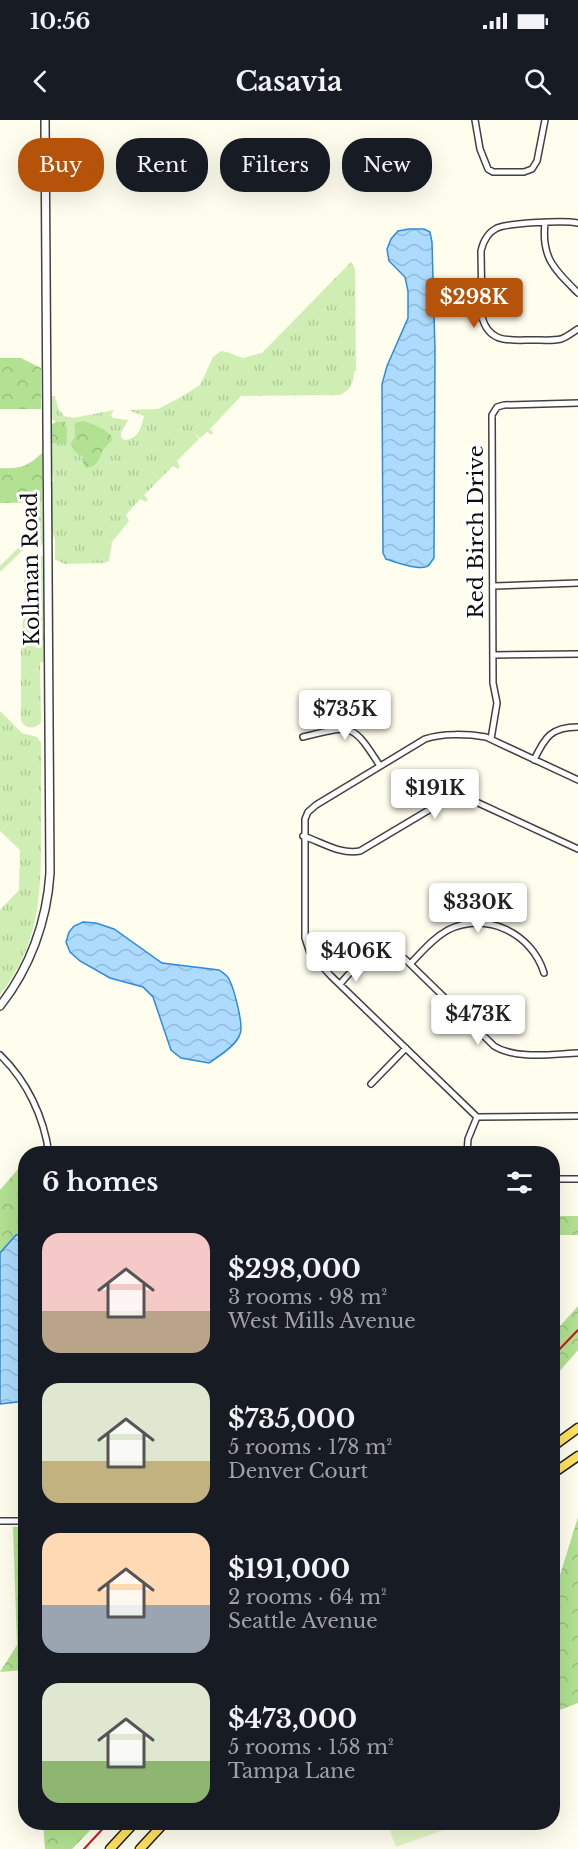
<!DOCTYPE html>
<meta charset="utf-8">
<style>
body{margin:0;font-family:"Libre Baskerville",serif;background:#242831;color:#f1f3f6;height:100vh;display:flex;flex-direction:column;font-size:22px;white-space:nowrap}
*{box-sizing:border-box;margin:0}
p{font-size:20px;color:#9ea1a6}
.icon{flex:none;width:33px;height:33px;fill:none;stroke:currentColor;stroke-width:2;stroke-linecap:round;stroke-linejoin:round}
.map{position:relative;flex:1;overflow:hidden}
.details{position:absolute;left:18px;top:1026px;width:542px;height:684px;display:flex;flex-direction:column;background:#171b24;border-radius:24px;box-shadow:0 6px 24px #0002}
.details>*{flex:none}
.hud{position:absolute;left:18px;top:18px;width:543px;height:54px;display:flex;gap:12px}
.price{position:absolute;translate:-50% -51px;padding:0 14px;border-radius:6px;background:#fff;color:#222;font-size:20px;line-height:39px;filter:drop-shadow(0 2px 3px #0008)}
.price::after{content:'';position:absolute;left:50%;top:36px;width:18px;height:14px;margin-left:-9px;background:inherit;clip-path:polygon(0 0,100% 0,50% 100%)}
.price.on{background:#b45309;color:#fff}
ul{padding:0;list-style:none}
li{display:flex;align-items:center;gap:18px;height:150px;padding:0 24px}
li span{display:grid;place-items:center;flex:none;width:168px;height:120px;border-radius:18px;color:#555}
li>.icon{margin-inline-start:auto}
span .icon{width:72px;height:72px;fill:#fffc;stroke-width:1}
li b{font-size:26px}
h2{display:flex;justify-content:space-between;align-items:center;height:72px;padding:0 24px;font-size:26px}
.chip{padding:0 21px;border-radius:24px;background:#171b24;box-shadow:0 6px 24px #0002;font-size:21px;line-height:54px}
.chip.on{background:#b45309;color:#fff}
.status{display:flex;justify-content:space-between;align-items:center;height:42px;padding:0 30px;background:#171b24;direction:ltr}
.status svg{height:16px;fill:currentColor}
header{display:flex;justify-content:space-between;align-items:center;height:78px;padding:0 24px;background:#171b24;font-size:27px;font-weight:700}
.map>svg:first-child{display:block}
</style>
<div class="status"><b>10:56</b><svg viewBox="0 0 49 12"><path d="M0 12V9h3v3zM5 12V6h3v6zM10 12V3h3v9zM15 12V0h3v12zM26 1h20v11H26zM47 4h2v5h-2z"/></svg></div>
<header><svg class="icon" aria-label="back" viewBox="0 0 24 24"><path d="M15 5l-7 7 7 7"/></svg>Casavia<svg class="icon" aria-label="search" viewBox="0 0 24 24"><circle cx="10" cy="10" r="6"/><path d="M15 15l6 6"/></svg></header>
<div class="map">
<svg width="578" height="1729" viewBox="0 0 578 1729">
<defs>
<pattern id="grass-tufts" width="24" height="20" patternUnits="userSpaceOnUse" patternTransform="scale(1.5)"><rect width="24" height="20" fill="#cfeeb3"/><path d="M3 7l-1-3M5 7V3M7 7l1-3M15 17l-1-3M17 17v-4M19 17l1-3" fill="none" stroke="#b1cb99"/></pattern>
<pattern id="forest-crowns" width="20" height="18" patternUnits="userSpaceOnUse" patternTransform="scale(1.5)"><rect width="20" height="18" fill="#b1e191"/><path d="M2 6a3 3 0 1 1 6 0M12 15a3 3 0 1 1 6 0" fill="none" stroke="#97c07c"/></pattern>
<pattern id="water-waves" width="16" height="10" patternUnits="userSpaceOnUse" patternTransform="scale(1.5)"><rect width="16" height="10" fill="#addbfd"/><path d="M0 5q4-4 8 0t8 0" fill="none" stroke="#94bbd8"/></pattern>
</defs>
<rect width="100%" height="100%" fill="#fffdee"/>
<path fill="url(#grass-tufts)" d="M351,142L355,149L356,251H354C354,262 350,272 339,275L241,276L210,309L213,312L212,315L207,312L200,318L194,313L199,319L177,341L180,347L178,349L173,346L144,375L148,379L146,382L140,379L126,395L129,401L112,422L109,441L104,443L64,444L55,439V420L51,408V363L54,361C51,352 51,336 51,323H65V302H56L51,298V276H55L58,288L64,296L73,298L114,290L111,295L113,298L128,300L121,313V317L124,320C139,319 141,308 144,296L128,290L158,289L181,277L200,265L213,237L221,231L227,232L243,238L262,233Z
M21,382H42L43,423L40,427H29L23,430L0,452V446L36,410C39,395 34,388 21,382Z
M34,436H42L44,438L45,542H40L41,602C36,610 24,609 21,600V528L24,488V448L28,439Z
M0,591L22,613L37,617L41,623C41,652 41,681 41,710C41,773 41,822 0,875V790L19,770L20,730L0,711Z"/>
<path fill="url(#forest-crowns)" d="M0,238H21L41,248V289H0Z
M84,301L103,309L111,315L112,320C109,324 104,327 102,332C98,341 98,346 86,348L83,343V337C77,333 72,331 71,323L75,317V303Z
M56,302H65L67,310L66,324L51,323L52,304Z
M42,333V382L0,383V348C20,349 27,347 42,333Z
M25,1041V1113L16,1115L0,1133V1070Z
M552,1096H578V1115H552Z
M578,1186V1230L552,1260V1215Z
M578,1397V1583L552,1593V1472L555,1471Z
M13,1407H25V1550L0,1552L17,1525Z
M43,1703L44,1702L97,1703L72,1729H45Z"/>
<path fill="#e2f4c6" d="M387,1703V1702L463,1703L396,1727Z"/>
<path fill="url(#water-waves)" stroke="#2c8cdb" stroke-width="1.5" d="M409,109H424L430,112L432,122L435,230L434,438C434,438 429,445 428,446C421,451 394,442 386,439L383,433L382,264L387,246L408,198V171L405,157L389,141L387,129L391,119L398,111Z
M83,802L96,803L114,809L162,843L219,850C223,853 227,855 229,859C234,869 244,905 240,914C237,925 218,937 209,943L181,938L171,930L153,877L143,867L110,858L80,841L70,832L66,822L69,812L74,806Z
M25,1113V1281L0,1284V1133L16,1115Z"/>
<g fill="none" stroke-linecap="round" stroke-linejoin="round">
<defs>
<path id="minor" d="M475,0L480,29L488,49L493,52H524L532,49L537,41L545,0
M545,103C541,138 555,150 578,173
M578,103C565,100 508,103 497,108C487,113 483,122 481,131L482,197C489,224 510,220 533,220C542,220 553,221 561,219C567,217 573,212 578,209
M493,466L578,463
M493,535L578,534
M303,617C352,605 352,602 380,646
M491,619L497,583L493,563L492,295L497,287L504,285L578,283
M534,640C545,617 551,607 578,607
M303,716C322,722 340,735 360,731L444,681L463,679L474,681L578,729
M410,844C422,832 433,818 448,810C486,791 532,813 544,853
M340,864C359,843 375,818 405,839L494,926C516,940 553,934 578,933
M0,935C27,961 44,997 49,1034
M371,964L406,928
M477,997L331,856L310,833L305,818V699L308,692L316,685L425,619C442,613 468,614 486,617L578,660
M477,997L578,996
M467,1034L468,1019L477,997
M552,1059H578
M0,1401H26"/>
<path id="tertiary" d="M0,886C30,848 47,801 50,753L45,0"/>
<path id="primary" d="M552,1327L578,1308
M552,1354L578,1336
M110,1729L135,1702
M140,1729L165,1702"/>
</defs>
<use href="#minor" stroke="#414141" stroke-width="8"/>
<use href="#tertiary" stroke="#414141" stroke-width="10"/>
<use href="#primary" stroke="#1f1f1f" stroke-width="11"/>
<use href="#minor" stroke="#fff" stroke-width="5"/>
<use href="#tertiary" stroke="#fff" stroke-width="7"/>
<use href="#primary" stroke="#ffe05e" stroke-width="8"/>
<path stroke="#cd1717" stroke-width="2" d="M552,1237L578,1210
M84,1729L109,1702"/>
</g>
<g text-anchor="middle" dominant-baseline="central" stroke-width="6" stroke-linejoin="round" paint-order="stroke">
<g font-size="21" fill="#0e0e0e" stroke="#fff">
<text transform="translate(476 412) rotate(-90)">Red Birch Drive</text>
<text transform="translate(31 449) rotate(-91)">Kollman Road</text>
</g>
</g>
</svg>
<b class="price on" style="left:474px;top:209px">$298K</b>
<b class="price" style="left:345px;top:621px">$735K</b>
<b class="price" style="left:435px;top:700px">$191K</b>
<b class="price" style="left:478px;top:814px">$330K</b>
<b class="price" style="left:356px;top:863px">$406K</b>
<b class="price" style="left:478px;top:926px">$473K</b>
<div class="hud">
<a class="chip on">Buy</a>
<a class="chip">Rent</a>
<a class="chip">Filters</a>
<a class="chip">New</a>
</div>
<section class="details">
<h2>6 homes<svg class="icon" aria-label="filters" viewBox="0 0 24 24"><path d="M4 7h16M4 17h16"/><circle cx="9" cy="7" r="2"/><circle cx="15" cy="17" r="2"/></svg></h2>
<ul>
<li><span style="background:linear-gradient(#f6c9c9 65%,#b9a48a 0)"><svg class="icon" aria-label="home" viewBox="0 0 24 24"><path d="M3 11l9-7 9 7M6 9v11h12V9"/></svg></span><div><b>$298,000</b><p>3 rooms · 98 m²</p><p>West Mills Avenue</p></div></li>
<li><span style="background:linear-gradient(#dfe7d0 65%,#c2b280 0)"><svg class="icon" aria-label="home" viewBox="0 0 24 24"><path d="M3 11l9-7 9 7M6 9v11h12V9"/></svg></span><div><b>$735,000</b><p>5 rooms · 178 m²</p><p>Denver Court</p></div></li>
<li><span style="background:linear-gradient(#ffd9b3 60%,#9aa5b1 0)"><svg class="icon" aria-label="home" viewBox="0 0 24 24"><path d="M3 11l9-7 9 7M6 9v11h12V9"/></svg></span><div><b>$191,000</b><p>2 rooms · 64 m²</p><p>Seattle Avenue</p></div></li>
<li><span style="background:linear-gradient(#dfe7d0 65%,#8fb573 0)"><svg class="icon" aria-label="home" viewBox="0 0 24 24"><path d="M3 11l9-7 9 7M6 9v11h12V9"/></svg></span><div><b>$473,000</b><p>5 rooms · 158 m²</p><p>Tampa Lane</p></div></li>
</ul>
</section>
</div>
